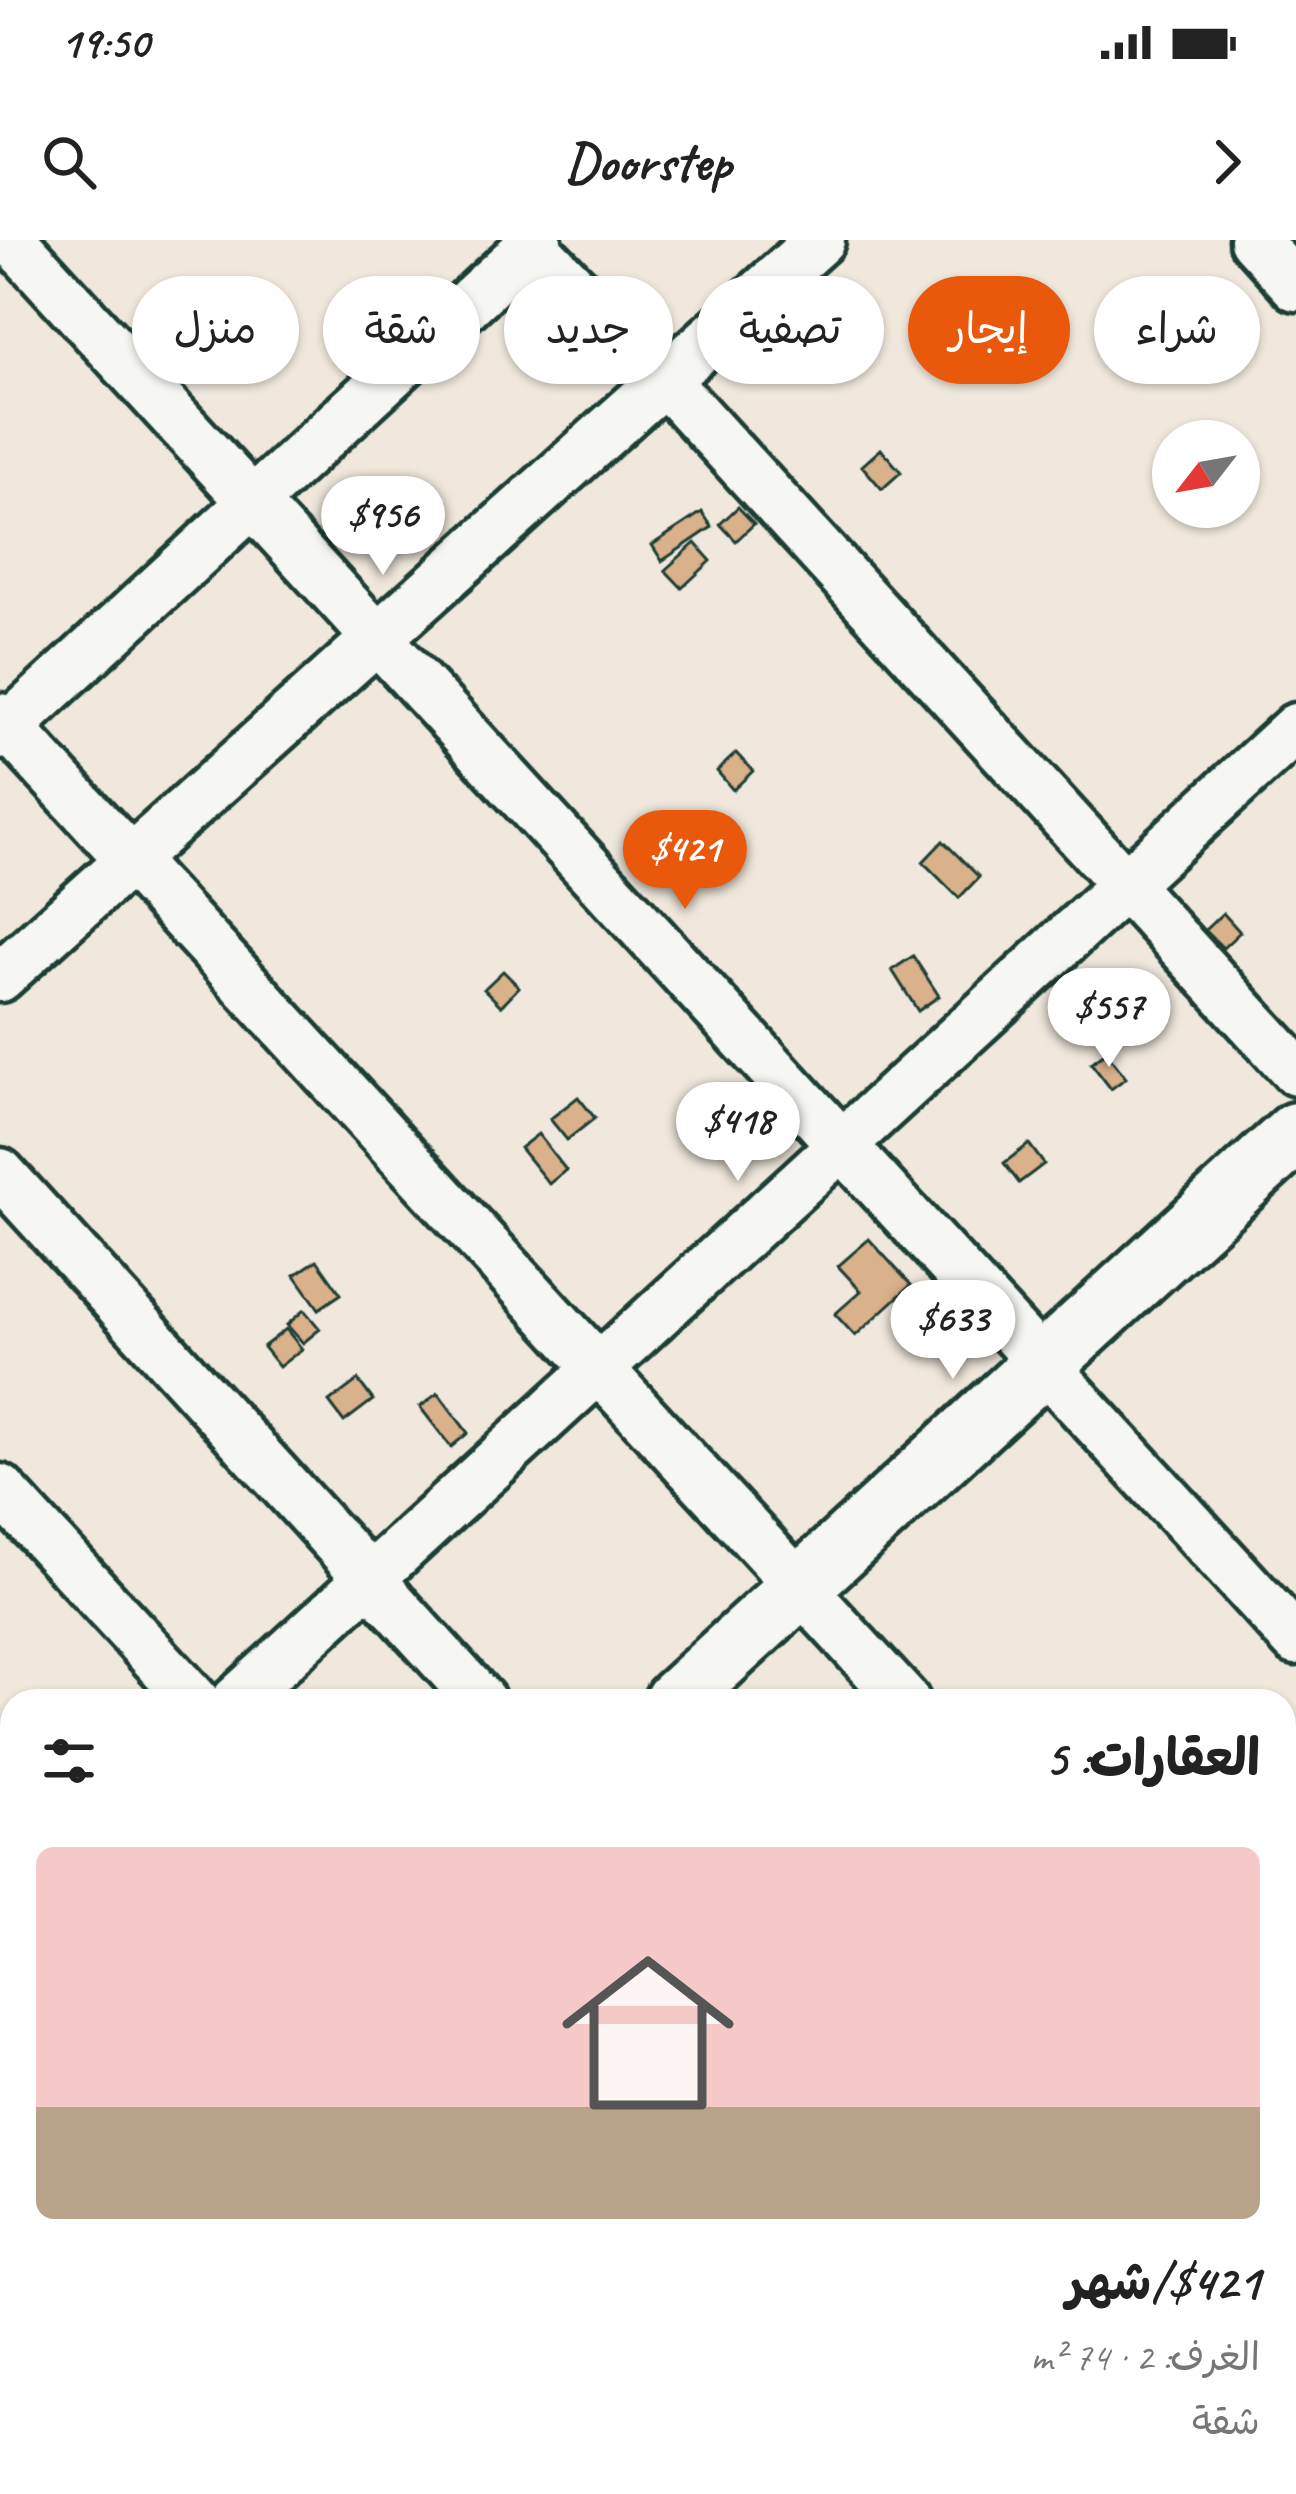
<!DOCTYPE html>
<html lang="ar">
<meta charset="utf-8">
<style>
body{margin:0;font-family:Caveat,"Playpen Sans Arabic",sans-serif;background:#f2f2f2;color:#222;direction:rtl;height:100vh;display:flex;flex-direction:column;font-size:45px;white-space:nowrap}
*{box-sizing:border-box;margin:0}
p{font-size:39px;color:#767676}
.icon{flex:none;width:66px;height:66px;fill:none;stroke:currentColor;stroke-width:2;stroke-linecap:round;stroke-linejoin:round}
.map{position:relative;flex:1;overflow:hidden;direction:ltr}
.sheet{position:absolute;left:0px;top:1449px;width:1296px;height:807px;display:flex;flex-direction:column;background:#fff;border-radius:36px 36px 0 0;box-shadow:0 3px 9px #0004;direction:rtl}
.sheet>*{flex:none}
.hud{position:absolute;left:36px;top:36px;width:1224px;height:108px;direction:rtl;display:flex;gap:24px}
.needle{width:78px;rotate:239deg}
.controls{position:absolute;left:1152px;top:180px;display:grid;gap:24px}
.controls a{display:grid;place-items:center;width:108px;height:108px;border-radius:50%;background:#fff;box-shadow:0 3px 9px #0004;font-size:60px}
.price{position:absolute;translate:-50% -102px;padding:0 27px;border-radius:42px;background:#fff;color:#222;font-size:39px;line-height:78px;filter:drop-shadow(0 3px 6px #0008)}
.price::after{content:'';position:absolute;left:50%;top:72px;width:36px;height:27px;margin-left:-18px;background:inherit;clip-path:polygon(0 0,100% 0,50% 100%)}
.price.selected{background:#ea580c;color:#fff}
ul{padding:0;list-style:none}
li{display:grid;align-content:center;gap:24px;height:636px;padding:0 36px}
li span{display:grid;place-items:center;height:372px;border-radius:18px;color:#555}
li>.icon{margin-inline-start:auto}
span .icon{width:216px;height:216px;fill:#fffc;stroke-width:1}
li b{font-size:51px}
h2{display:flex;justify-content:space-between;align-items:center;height:144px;padding:0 36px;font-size:51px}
.chip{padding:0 42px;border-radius:54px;background:#fff;box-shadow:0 3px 9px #0004;font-size:42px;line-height:108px}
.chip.selected{background:#ea580c;color:#fff}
.status{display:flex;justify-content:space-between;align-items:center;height:84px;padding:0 60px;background:#fff;direction:ltr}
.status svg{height:33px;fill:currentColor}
header{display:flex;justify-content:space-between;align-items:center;height:156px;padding:0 36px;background:#fff;font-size:54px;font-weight:600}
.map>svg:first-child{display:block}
</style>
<div class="status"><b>19:50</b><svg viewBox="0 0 49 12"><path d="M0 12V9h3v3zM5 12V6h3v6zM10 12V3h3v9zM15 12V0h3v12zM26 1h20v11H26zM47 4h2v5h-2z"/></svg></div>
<header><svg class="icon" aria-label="forward" viewBox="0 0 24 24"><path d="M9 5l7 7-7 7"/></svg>Doorstep<svg class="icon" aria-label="search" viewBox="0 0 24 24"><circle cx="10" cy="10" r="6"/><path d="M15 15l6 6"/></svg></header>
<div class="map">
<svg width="1296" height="2254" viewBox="0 0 1296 2254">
<rect width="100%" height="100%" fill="#f0e8dd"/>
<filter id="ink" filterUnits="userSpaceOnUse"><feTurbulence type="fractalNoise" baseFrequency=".00833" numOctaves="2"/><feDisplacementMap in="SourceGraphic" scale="24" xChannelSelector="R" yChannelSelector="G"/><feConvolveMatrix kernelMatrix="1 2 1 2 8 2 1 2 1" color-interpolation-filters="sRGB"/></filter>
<g filter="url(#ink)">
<path fill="#d9b18a" stroke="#1f3d34" stroke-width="3" d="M881,209L901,232L882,249L862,226Z
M738,267L754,284L736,301L720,284Z
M702,272L712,287L662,321L652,305Z
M695,303L711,321L682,348L665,330Z
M736,513L753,531L733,550L717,531Z
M943,601L979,637L959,658L923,622Z
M1223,673L1240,692L1223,708L1205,690Z
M913,716L939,756L918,771L892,730Z
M503,731L519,747L501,766L484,749Z
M1106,812L1126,838L1111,849L1091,823Z
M578,857L595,878L567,900L550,879Z
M538,894L566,930L549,944L520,908Z
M1029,904L1044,924L1019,943L1004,923Z
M869,999L911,1045L855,1096L835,1074L861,1051L838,1026Z
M317,1020L341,1054L319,1069L295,1035Z
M304,1070L320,1089L303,1103L287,1085Z
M286,1089L302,1109L279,1127L263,1107Z
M358,1140L373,1160L344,1182L329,1162Z
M438,1153L468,1193L451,1207L420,1167Z"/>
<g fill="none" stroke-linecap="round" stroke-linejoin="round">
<defs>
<path id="minor" d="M12,0L1296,1400
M527,0L665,141L1296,831
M1254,0L1296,46
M0,478L905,1461
M0,495L537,0
M0,737L820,0
M0,933L481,1461
M0,1249L195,1461
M236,1461L1296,488
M0,1678L12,1667
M0,1760L12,1773
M1284,1872L1296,1885
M1284,2192L1296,2181
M444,2244L453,2254
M919,2244L929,2254
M1217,2254L1229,2244"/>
<path id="tertiary" d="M675,1461L1296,893
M0,2080L12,2069"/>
</defs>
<use href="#minor" stroke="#1f3d34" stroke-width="57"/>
<use href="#tertiary" stroke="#1f3d34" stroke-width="69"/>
<use href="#minor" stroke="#f6f6f2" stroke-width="48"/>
<use href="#tertiary" stroke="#f6f6f2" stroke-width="60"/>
</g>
</g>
</svg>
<div class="controls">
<a><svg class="needle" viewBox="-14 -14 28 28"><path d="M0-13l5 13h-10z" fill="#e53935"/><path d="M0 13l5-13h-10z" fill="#767676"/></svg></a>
</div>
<b class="price" style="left:383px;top:338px">$956</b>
<b class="price selected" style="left:685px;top:672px">$421</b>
<b class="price" style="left:1109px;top:830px">$557</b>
<b class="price" style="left:738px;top:944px">$418</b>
<b class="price" style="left:953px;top:1142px">$633</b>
<div class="hud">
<a class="chip">شراء</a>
<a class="chip selected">إيجار</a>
<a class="chip">تصفية</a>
<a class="chip">جديد</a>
<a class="chip">شقة</a>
<a class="chip">منزل</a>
</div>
<section class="sheet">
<h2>العقارات: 5<svg class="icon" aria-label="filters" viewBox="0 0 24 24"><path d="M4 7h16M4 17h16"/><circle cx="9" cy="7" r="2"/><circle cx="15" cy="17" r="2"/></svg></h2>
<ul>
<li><span style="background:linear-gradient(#f6c9c9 70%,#b9a48a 0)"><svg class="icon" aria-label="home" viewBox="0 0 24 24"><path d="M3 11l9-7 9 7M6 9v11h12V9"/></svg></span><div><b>$421/شهر</b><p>الغرف: 2 · 74 m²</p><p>شقة</p></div></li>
</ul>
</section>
</div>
